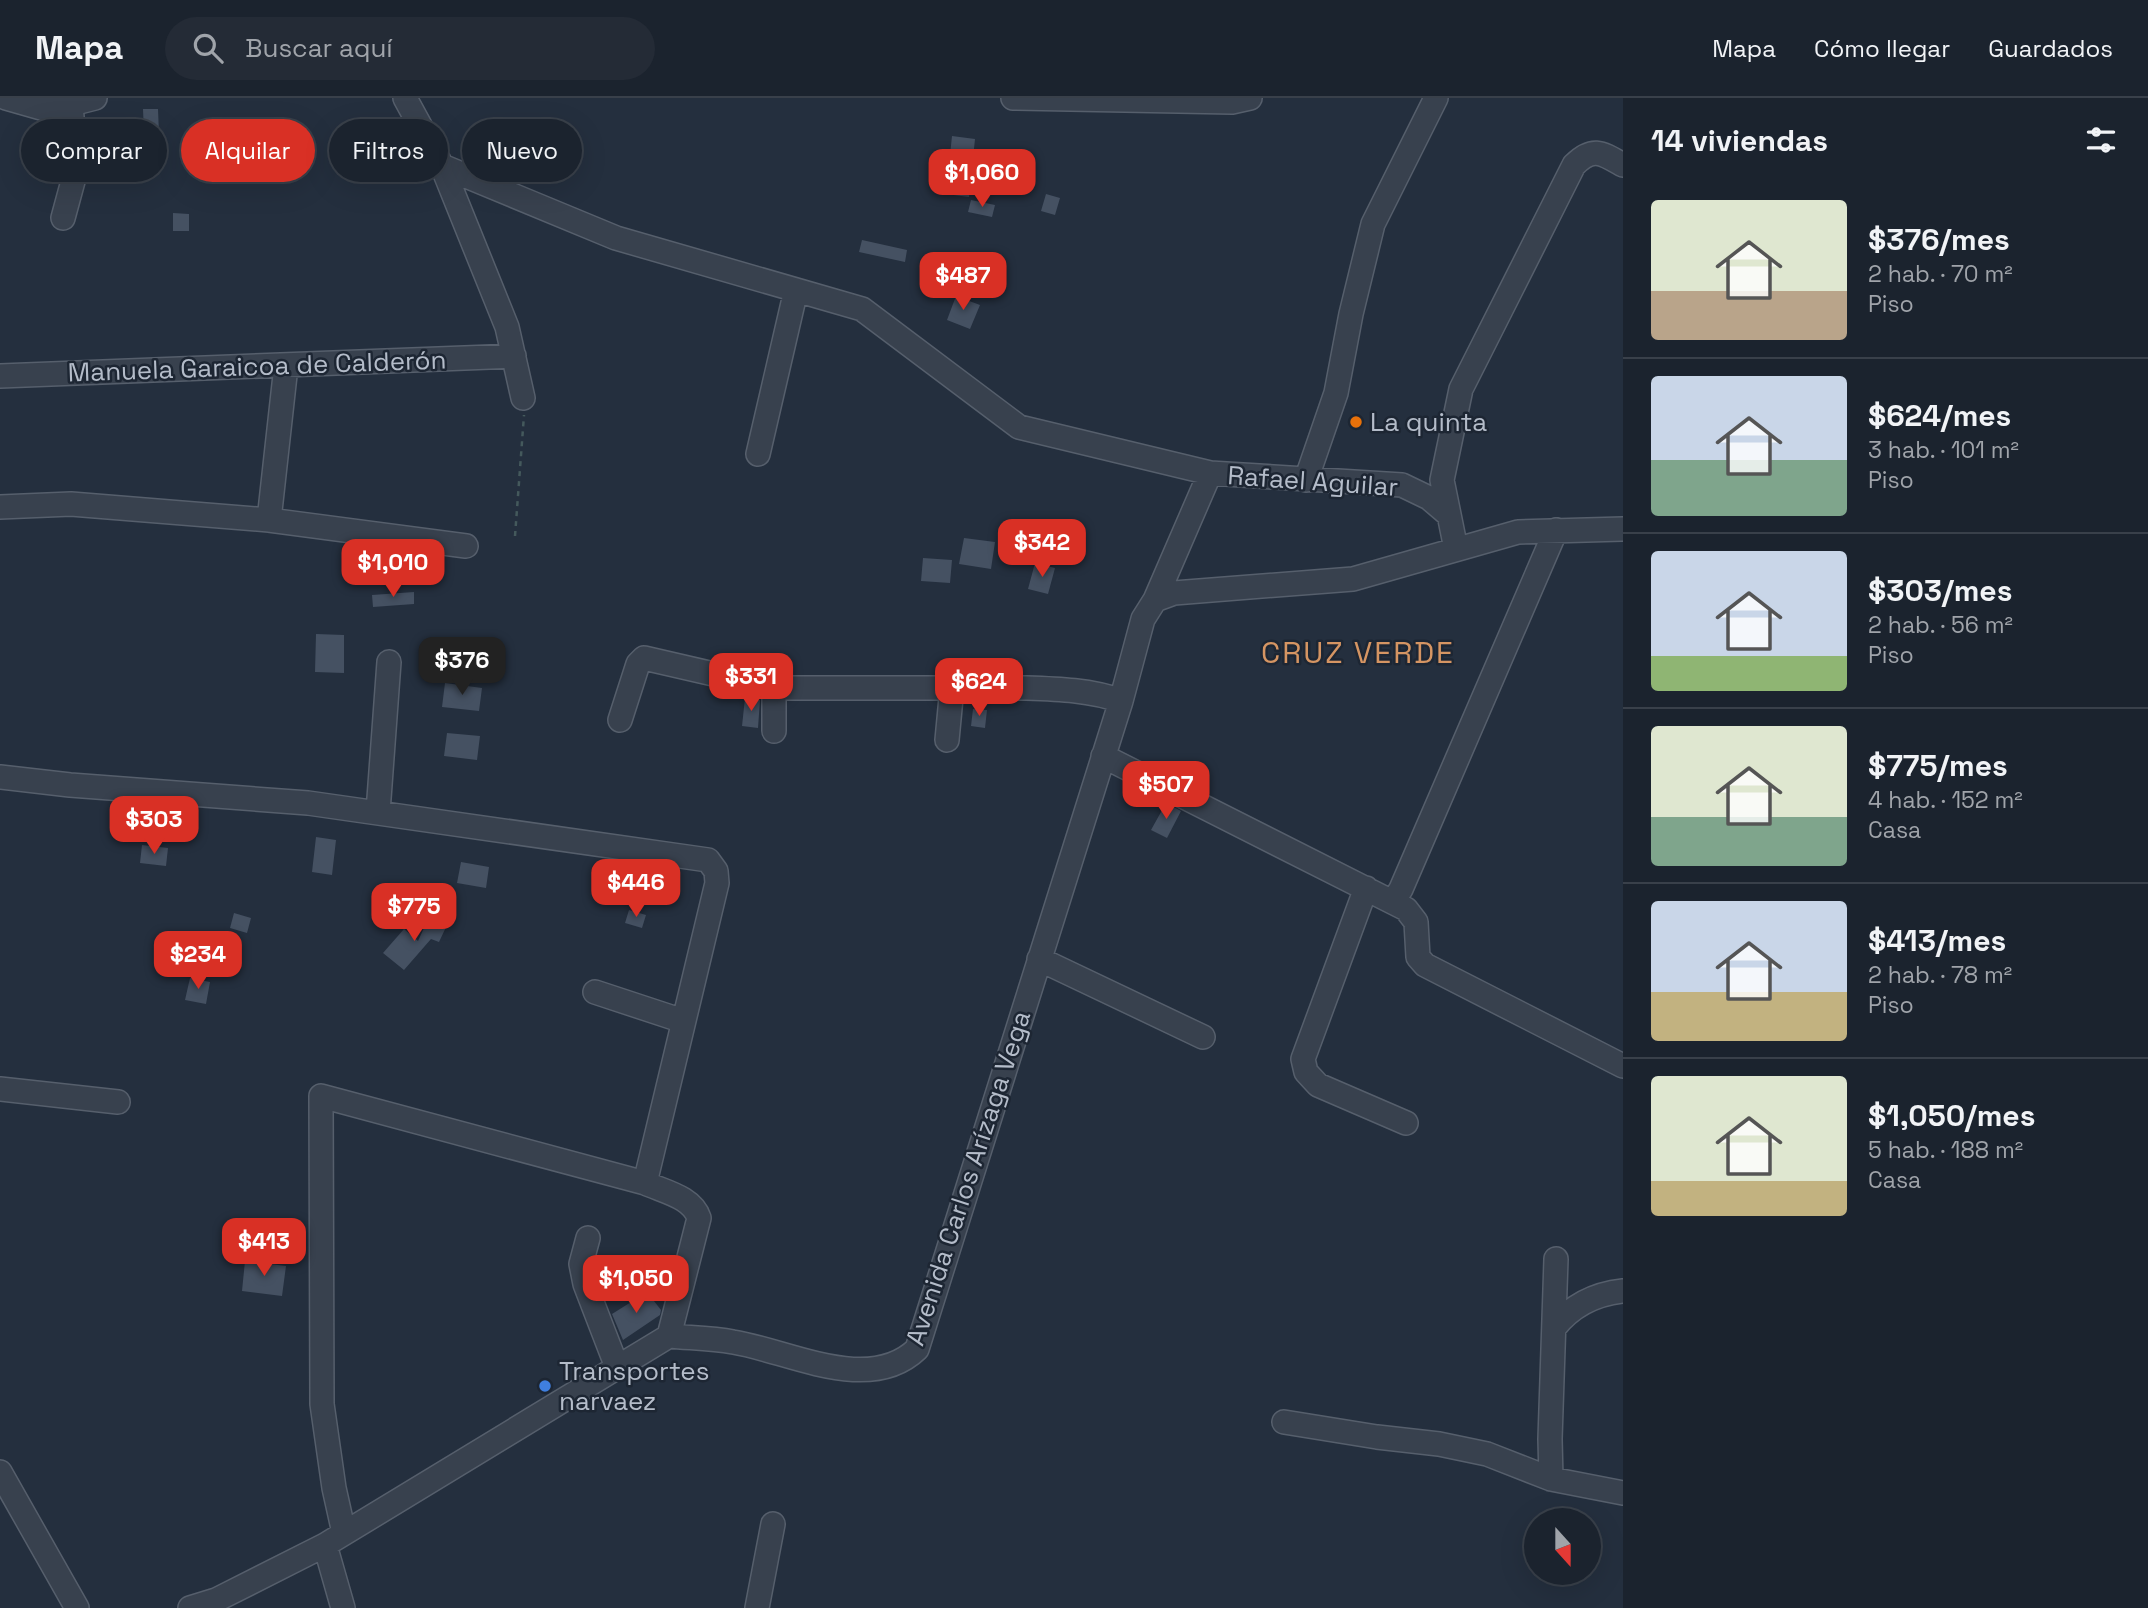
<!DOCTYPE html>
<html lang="es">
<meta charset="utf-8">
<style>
body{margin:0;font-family:"Space Grotesk",sans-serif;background:#242b36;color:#f1f3f6;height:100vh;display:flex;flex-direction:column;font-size:26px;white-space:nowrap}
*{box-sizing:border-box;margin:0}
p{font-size:23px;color:#a0a4aa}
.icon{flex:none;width:38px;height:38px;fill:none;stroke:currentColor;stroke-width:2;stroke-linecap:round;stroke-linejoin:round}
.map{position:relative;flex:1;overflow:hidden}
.panel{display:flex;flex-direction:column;background:#1b232e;width:525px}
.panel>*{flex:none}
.banner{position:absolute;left:21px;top:21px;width:665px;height:63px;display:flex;gap:14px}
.needle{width:46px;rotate:159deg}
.tools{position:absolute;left:1524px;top:1410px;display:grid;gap:14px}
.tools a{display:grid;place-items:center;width:77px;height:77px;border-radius:50%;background:#1b232e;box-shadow:0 7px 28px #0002,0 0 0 2px #39404a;font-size:35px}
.price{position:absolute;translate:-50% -60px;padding:0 16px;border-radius:14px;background:#d93025;color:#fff;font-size:23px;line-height:46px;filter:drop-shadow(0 2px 4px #0008)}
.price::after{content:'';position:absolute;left:50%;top:42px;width:21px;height:16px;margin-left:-10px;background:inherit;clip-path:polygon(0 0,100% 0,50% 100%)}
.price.on{background:#222;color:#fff}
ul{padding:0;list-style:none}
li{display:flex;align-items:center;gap:21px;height:175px;padding:0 28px}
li+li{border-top:2px solid #39404a}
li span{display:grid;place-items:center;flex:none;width:196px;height:140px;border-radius:7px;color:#555}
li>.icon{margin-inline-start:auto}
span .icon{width:84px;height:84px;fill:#fffc;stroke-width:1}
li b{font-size:30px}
h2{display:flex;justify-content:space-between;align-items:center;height:84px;padding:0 28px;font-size:30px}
.chip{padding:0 24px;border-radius:32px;background:#1b232e;box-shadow:0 7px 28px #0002,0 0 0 2px #39404a;font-size:24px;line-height:63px}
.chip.on{background:#d93025;color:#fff}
header{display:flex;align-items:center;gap:42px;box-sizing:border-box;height:98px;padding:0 35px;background:#1b232e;border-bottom:2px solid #39404a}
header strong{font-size:33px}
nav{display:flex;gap:38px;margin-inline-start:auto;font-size:24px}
.search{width:490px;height:63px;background:#242b36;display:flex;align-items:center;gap:18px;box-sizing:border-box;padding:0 24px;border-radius:38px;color:#a0a4aa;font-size:26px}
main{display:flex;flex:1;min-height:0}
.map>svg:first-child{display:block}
</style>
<header>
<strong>Mapa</strong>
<div class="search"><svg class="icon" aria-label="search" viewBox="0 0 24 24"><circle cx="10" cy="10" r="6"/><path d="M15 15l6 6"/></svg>Buscar aquí</div>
<nav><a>Mapa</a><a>Cómo llegar</a><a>Guardados</a></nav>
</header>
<main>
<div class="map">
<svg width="1623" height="1510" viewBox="0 0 1623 1510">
<rect width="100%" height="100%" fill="#242f3e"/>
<path fill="#455162" d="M143,11H158L159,36H144Z
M952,38L975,41L969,99L946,96Z
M304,57L306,77L288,79L286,59Z
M1046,96L1060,100L1055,117L1041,113Z
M971,102L995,107L992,119L968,114Z
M173,115L189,116V133H173Z
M862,142L907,152L905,164L859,154Z
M956,198L980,207L970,231L947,222Z
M964,440L995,444L991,471L959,466Z
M923,460L952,462L950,485L921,483Z
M1035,465L1055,470L1048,496L1028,491Z
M414,494V506L373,509L372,497Z
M316,536L344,537V575L315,574Z
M445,585L482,590L479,613L442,609Z
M745,600L760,602L758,630L742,628Z
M973,611L987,612L985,630L971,628Z
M447,635L480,638L477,662L444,658Z
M1166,705L1181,713L1167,740L1151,732Z
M316,739L336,742L332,777L312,774Z
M142,747L168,750L166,768L140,765Z
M461,764L489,769L486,790L457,785Z
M629,812L646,817L642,830L625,825Z
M234,815L251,820L247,835L230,830Z
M429,819L447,827L439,844L431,841L404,872L383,855L404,831L418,843Z
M190,880L210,884L206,906L185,902Z
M245,1163L286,1168L282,1198L242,1193Z
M647,1194L661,1212L660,1217L623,1242L612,1216Z"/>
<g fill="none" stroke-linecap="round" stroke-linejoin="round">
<defs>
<path id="minor" d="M6,0L48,12L95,0
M405,0L442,68L507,229L523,300
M1013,0L1232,4L1250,0
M442,68L616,140L862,211L1019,329L1210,375L1402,387L1429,400L1449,417
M63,120L76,72L71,6
M0,278L514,258
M758,356L796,192
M1306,382L1336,295L1351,216L1373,126L1436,0
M0,409L71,406L269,422L466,448
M269,422L286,268
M1456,451L1442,382L1461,291L1574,67C1593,48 1602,55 1623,67
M1155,502L1174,495L1353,481L1518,434L1623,431
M620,622L638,566L644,560L774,590
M774,633V590H1026C1058,591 1091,592 1121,603
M947,642L952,589
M1103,658L1406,811L1416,824L1418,859L1425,867L1623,968
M0,679L70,687L308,705L708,762L716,773L717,785L645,1085C665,1094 692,1099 699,1120L669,1238
M378,714L389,564
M1366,790L1303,961L1306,974L1318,987L1406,1025
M1393,804L1401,791L1556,432
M1039,861L1203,939
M595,894L683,923
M0,991L118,1004
M588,1140L581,1166L585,1186L617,1269
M1554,1230C1572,1207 1595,1196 1623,1193
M1284,1324L1377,1339L1439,1346L1487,1356L1551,1381L1623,1395
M0,1374L77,1510
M1551,1381L1550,1341L1556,1161
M344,1435L334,1390L322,1306L321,998L645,1085
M325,1447L343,1510
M190,1510L216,1502L325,1447L669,1238C690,1240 712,1240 733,1244C789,1253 869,1297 917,1251L1121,603L1143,521L1155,502L1210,375
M757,1510L773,1426"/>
</defs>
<use href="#minor" stroke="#565f6c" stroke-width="26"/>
<path stroke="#44595c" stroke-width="2.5" stroke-dasharray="5 5" stroke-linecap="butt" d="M515,438L524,317"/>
<use href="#minor" stroke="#38414e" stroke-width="23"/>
</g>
<circle fill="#e8710a" stroke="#1d2633" stroke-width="2.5" cx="1356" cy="324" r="7"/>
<circle fill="#3f7fe0" stroke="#1d2633" stroke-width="2.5" cx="545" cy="1288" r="7"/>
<g text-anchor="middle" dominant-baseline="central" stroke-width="5" stroke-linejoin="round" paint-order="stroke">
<g font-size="26" fill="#b4bcc9" stroke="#1d2633">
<text transform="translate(257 268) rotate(-2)">Manuela Garaicoa de Calderón</text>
<text transform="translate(1313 383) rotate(4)">Rafael Aguilar</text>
<text transform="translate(968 1080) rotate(-72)">Avenida Carlos Arízaga Vega</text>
</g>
<g font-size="26" fill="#b4bcc9" stroke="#1d2633" text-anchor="start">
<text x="1370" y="324">La quinta</text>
<text x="559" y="1273">Transportes<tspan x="559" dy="30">narvaez</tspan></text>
</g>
<g font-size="30" letter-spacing="2" fill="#d59563" stroke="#1d2633">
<text x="1358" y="554">CRUZ VERDE</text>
</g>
</g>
</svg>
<div class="tools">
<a><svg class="needle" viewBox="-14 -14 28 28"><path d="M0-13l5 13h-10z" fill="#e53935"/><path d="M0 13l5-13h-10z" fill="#a0a4aa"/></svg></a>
</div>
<b class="price" style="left:982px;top:111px">$1,060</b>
<b class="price" style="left:963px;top:214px">$487</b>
<b class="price" style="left:1042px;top:481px">$342</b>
<b class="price" style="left:393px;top:501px">$1,010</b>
<b class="price on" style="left:462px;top:599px">$376</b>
<b class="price" style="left:751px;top:615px">$331</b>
<b class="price" style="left:979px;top:620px">$624</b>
<b class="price" style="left:1166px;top:723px">$507</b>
<b class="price" style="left:154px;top:758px">$303</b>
<b class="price" style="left:636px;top:821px">$446</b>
<b class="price" style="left:414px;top:845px">$775</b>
<b class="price" style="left:198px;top:893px">$234</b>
<b class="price" style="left:264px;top:1180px">$413</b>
<b class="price" style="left:636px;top:1217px">$1,050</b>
<div class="banner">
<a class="chip">Comprar</a>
<a class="chip on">Alquilar</a>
<a class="chip">Filtros</a>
<a class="chip">Nuevo</a>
</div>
</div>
<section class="panel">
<h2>14 viviendas<svg class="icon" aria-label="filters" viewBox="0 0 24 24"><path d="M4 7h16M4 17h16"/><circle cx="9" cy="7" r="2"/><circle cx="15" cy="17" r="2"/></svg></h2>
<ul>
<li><span style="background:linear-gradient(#dfe7d0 65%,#b9a48a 0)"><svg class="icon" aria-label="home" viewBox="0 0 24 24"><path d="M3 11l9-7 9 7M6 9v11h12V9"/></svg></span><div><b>$376/mes</b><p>2 hab. · 70 m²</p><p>Piso</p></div></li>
<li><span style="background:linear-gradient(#c9d6e8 60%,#7fa58c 0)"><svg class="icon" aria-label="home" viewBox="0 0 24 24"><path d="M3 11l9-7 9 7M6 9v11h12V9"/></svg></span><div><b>$624/mes</b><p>3 hab. · 101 m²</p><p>Piso</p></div></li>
<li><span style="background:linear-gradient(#c9d6e8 75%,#8fb573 0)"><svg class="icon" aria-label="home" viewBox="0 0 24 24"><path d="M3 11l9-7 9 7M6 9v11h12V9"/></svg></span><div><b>$303/mes</b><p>2 hab. · 56 m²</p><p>Piso</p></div></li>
<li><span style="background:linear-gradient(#dfe7d0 65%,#7fa58c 0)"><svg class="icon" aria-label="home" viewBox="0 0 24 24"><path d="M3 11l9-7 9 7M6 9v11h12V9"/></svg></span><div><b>$775/mes</b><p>4 hab. · 152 m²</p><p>Casa</p></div></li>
<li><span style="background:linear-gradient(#c9d6e8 65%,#c2b280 0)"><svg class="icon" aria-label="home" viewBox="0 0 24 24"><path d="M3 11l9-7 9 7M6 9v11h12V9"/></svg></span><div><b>$413/mes</b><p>2 hab. · 78 m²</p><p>Piso</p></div></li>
<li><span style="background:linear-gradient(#dfe7d0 75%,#c2b280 0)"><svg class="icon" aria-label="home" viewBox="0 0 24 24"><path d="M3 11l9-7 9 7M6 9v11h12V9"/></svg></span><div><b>$1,050/mes</b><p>5 hab. · 188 m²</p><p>Casa</p></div></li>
</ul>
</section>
</main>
